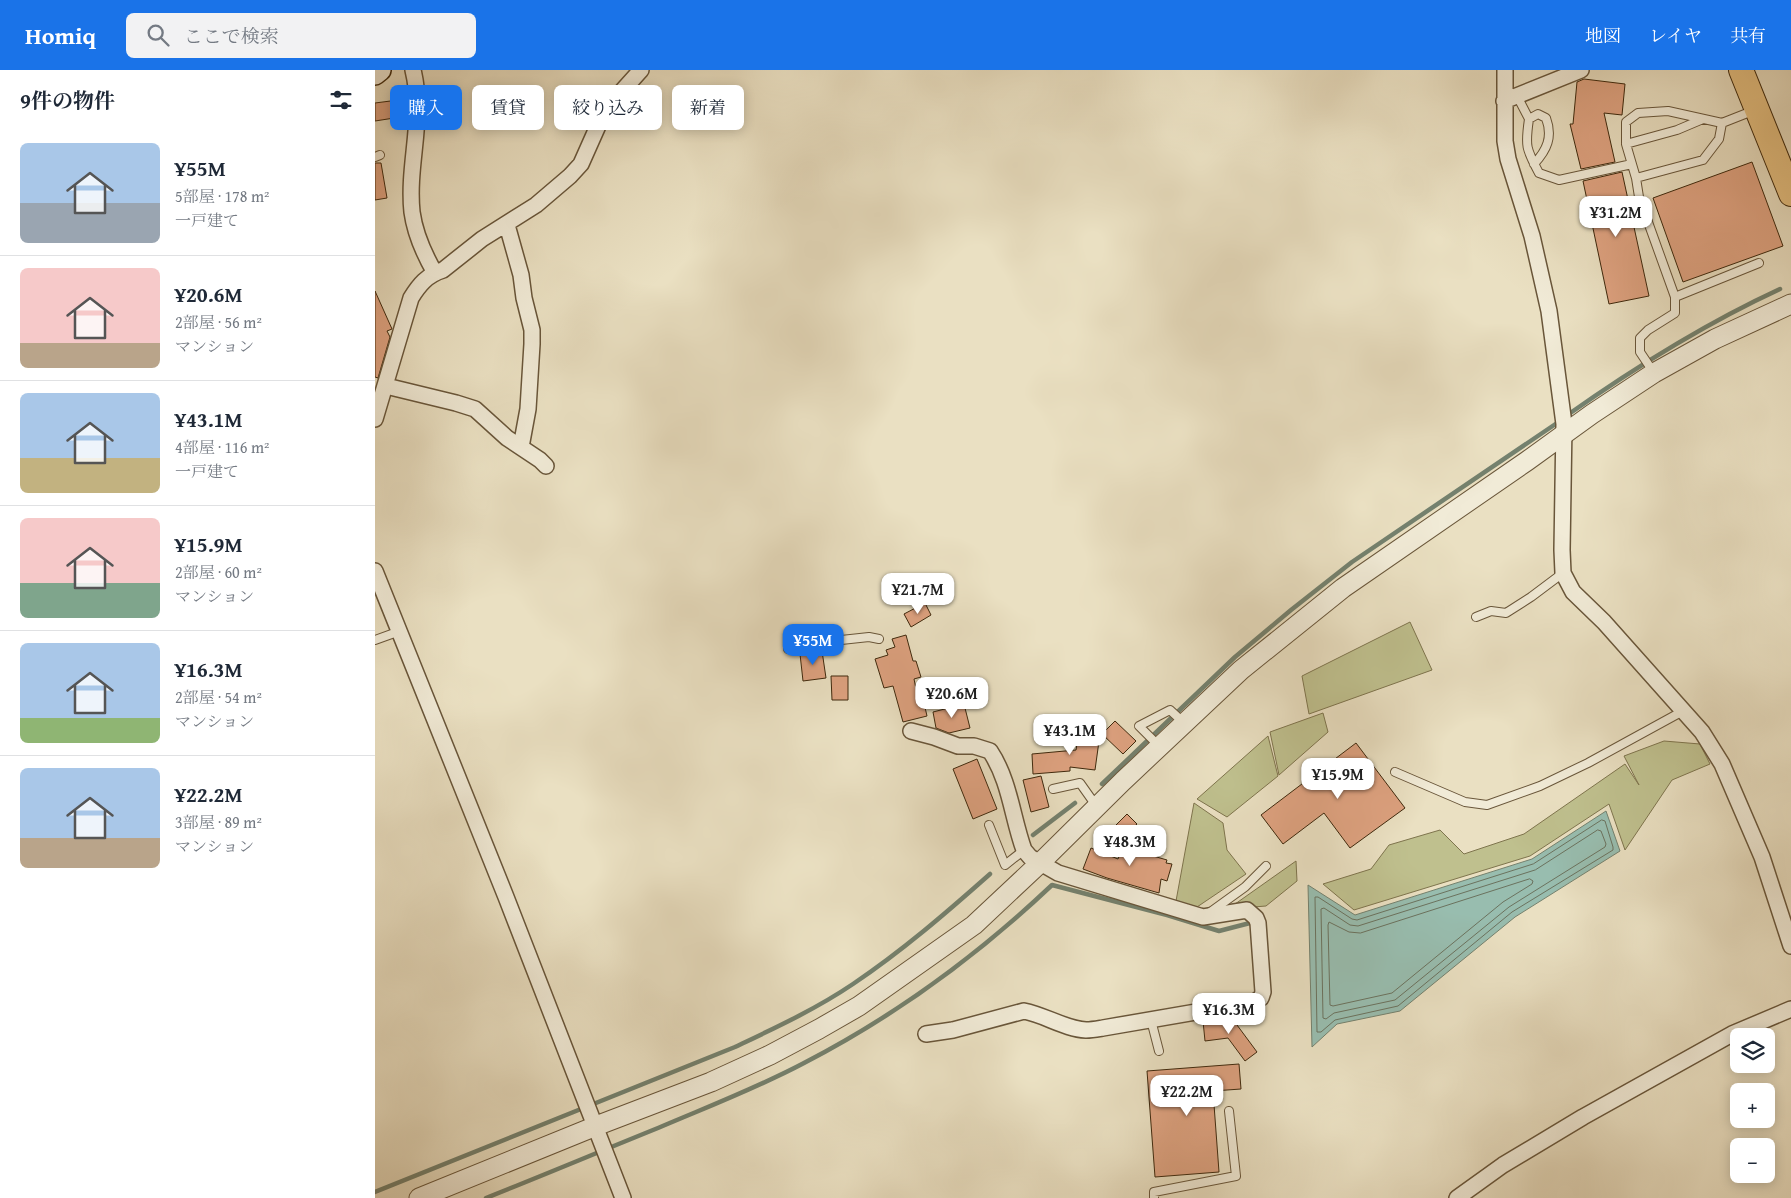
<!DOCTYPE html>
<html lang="ja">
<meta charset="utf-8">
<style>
body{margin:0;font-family:"Gentium Book Plus","Noto Serif JP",serif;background:#f2f2f3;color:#1f2937;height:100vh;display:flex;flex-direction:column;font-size:19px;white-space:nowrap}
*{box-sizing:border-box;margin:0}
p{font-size:16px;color:#747a83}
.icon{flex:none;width:28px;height:28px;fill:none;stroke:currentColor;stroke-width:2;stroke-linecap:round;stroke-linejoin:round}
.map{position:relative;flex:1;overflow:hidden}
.details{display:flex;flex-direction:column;background:#fff;width:375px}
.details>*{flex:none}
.hud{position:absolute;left:15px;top:15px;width:475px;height:45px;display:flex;gap:10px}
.fabs{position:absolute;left:1355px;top:958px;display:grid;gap:10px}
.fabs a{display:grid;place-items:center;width:45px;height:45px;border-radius:8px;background:#fff;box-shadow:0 2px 12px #0003;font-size:25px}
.price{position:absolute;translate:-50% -42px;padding:0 11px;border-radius:10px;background:#fff;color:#222;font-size:16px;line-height:32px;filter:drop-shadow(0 1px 2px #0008)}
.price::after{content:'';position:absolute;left:50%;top:30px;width:15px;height:11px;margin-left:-8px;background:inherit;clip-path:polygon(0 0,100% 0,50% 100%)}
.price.on{background:#1a73e8;color:#fff}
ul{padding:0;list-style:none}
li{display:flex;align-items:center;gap:15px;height:125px;padding:0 20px}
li+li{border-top:1px solid #e0e1e3}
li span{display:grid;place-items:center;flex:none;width:140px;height:100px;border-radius:8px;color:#555}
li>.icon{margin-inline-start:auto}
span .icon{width:60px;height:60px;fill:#fffc;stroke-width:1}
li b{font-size:21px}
h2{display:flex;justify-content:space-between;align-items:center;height:60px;padding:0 20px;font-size:21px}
.pill{padding:0 18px;border-radius:8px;background:#fff;box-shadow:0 2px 12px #0003;font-size:18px;line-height:45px}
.pill.on{background:#1a73e8;color:#fff}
header{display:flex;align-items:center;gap:30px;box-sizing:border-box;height:70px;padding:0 25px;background:#1a73e8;color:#fff}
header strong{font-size:24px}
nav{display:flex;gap:28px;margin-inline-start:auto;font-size:18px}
.search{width:350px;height:45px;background:#f2f2f3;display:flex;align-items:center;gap:12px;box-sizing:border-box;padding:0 18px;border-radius:8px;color:#747a83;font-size:19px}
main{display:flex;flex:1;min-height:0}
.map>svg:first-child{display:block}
</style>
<header>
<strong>Homiq</strong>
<div class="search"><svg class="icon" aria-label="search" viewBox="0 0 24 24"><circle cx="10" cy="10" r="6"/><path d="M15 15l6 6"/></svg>ここで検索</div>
<nav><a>地図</a><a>レイヤ</a><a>共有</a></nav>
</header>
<main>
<section class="details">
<h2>9件の物件<svg class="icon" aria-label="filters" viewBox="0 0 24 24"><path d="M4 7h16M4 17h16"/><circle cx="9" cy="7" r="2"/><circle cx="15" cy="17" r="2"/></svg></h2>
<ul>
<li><span style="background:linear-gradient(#a9c7e8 60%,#9aa5b1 0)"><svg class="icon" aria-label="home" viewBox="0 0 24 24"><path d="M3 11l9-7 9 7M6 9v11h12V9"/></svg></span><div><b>¥55M</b><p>5部屋 · 178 m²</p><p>一戸建て</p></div></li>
<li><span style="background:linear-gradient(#f6c9c9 75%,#b9a48a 0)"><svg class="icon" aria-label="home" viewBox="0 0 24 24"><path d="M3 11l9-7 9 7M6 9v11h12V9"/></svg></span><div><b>¥20.6M</b><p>2部屋 · 56 m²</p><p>マンション</p></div></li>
<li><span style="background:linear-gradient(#a9c7e8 65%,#c2b280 0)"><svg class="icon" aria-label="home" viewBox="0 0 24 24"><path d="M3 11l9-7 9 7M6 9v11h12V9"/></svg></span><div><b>¥43.1M</b><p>4部屋 · 116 m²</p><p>一戸建て</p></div></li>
<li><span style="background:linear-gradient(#f6c9c9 65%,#7fa58c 0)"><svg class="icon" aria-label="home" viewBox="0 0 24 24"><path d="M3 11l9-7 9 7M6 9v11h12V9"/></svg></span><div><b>¥15.9M</b><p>2部屋 · 60 m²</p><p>マンション</p></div></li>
<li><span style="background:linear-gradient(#a9c7e8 75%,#8fb573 0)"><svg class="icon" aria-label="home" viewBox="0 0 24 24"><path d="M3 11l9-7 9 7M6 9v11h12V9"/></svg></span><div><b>¥16.3M</b><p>2部屋 · 54 m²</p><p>マンション</p></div></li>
<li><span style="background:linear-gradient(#a9c7e8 70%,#b9a48a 0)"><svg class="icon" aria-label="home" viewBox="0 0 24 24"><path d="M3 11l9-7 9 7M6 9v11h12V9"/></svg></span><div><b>¥22.2M</b><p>3部屋 · 89 m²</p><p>マンション</p></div></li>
</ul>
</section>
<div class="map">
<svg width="1416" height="1128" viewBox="0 0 1416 1128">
<rect width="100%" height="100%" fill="#eae0c2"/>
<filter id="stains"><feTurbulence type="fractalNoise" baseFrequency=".004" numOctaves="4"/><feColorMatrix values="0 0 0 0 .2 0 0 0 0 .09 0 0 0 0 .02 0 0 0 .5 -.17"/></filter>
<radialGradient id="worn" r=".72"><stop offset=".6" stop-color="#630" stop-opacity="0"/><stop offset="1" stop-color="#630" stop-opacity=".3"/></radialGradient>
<path fill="#bfc08e" stroke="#7e744d" d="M1035,552L1057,600L934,644L927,606Z
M948,643L953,662L904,705L895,662Z
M893,666L903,706L852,747L822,729Z
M1289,671L1325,674L1335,694L1297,710L1250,780L1234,734L1155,786L979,840L948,814L996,799L1014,775L1065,760L1089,784L1149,764L1250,694L1264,715L1249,686Z
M819,733L848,753L852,780L871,804L822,837L801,831Z
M921,791L922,811L891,836L853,839Z"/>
<path fill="#98bdaf" stroke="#74816e" d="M1231,741L1245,781L1140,847L1025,941L962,954L937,977L933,815L980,845L1157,789Z"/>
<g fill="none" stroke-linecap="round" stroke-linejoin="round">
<path stroke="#6b725e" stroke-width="1" d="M1227,750L1230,751L1238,777V780L1137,842L1023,936L960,950L946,962H942L940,827H943L977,849L982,850L1158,794Z
M1223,760L1226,761L1231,774L1230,777L1134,837L1020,930L959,943L951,949L948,948L946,839L949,838L975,855L983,856L1160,800Z
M1155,809L1158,811L1157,814L1128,832L1017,923L958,936L955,935L953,855L954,852L974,862L985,863Z"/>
<path stroke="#74816e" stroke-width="4.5" d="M1191,346C1259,298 1329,254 1405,219
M727,714L860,587L916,540L977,492L1185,351
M658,765L700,733
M0,1122L360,977C400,958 441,939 478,914C527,881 571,843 615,804
M111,1128C169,1105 226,1081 283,1058C332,1037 382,1018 429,993C520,946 603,885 677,815L792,845L844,861L875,853"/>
</g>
<path fill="#dea280" stroke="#3e280c" d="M1209,9L1250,14L1247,45L1229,43L1240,92L1206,99L1195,54H1198L1202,12Z
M31,29L32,46L0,51V33Z
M1377,92L1408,176L1308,212L1278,128Z
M0,93H6L12,128L0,130Z
M1247,102L1274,226L1234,234L1208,111Z
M0,221L17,259L12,261L15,267L3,308L0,307Z
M550,533L556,545L536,557L529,544Z
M531,565L538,591H541L546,607L539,609L544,633H549L552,646L528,652L518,616L509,618L500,589L513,585L511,580L520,577L517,569Z
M447,581L451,608L428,611L425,584Z
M456,606H473V630H457Z
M589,634L595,658L574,663L561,658L558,642Z
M740,651L761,671L748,684L727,664Z
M704,661L725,664L720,700L695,697V701L658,704L657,684L701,680Z
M981,673L1030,738L975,778L949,743L908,774L886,745Z
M602,689L622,739L598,749L578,699Z
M666,706L674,737L656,742L648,710Z
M752,744L762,754L749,766L740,756Z
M753,764L766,770L761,781L792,790L791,793L797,794L792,811L786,809L784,823L732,808L708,799L716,778L743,789Z
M860,947L862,955L882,982L870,991L853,968L830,971L828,951Z
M864,994L866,1019L838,1021L844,1102L780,1107L772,1001Z"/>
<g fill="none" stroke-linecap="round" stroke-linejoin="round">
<defs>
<path id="service" d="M1142,26L1154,49
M1251,74L1302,60L1328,49
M0,87L5,85
M1159,94C1172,80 1178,67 1171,48L1163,44L1154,49C1150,76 1151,79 1164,103L1184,110L1257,94
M1261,108L1328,90L1344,69L1347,53
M1300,227L1384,193
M1279,303L1265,282V268L1273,260L1300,243V227L1264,127L1261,108L1251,74V52L1263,43L1293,41L1347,53L1380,40
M1101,547L1116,541L1131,543L1156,527L1188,503
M0,570L25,561
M413,579L420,575L494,567L504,569
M784,676L764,656L795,640L809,653
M1020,702L1090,732L1112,735L1165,716L1213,693L1308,641
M678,719L705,713L722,737
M614,755L630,795L649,780
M834,843L870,817L891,796
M776,950L784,981
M779,1128V1122L861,1106L854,1041"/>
<path id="minor" d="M38,0C50,49 32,94 37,142C40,164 49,184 60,203
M1130,0V71L1133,89L1157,166L1174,241L1189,354L1187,480L1188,503L1198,522L1229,552L1327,662L1347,694L1387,787L1416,876
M1129,31L1206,0
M132,155L146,205L149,228L157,260V274L153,339L146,377
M11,316L81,333L100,339L132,368L165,390L171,396
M0,349L36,228C44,215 52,205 68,200L107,169L161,135L195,106L206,94L230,40L266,0
M0,501L131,827L248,1128
M536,661L559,667L583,676H599L615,681C635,711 637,747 649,780L655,787L683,803L828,847L872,840L881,848L883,853L888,922L886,928L879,932L728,958C722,959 717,960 711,960C690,959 670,945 649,941L578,960L551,964
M1082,1128L1128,1095L1208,1047L1357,964L1416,939"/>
<path id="tertiary" d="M44,1128L221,1056L336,1012L395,985L444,959L484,936L599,855L665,793L748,711L866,600L968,518L1152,391L1217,344L1279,303L1340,269L1416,234"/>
<path id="secondary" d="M0,4L5,0"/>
<path id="trunk" d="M1366,0L1416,124"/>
</defs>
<use href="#service" stroke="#69563a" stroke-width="10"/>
<use href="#minor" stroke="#69563a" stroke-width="18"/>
<use href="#tertiary" stroke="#69563a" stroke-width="21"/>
<use href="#secondary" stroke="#3e280c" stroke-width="24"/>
<use href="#trunk" stroke="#3e280c" stroke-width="26"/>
<use href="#service" stroke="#f1ebd7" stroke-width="8"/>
<use href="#minor" stroke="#f1ebd7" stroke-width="15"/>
<use href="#tertiary" stroke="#f1ebd7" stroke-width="19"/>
<use href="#secondary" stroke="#f1ebd7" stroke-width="21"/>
<use href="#trunk" stroke="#e5c081" stroke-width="24"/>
</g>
<rect width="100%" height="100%" filter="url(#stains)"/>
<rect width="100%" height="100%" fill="url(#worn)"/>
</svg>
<div class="fabs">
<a><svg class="icon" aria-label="layers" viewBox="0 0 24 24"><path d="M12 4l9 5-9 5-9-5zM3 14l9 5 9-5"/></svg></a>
<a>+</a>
<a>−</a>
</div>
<b class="price" style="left:1241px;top:168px">¥31.2M</b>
<b class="price" style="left:543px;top:545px">¥21.7M</b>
<b class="price on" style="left:438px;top:596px">¥55M</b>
<b class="price" style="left:577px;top:649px">¥20.6M</b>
<b class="price" style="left:695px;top:686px">¥43.1M</b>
<b class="price" style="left:963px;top:730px">¥15.9M</b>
<b class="price" style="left:755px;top:797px">¥48.3M</b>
<b class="price" style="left:854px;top:965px">¥16.3M</b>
<b class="price" style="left:812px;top:1047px">¥22.2M</b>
<div class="hud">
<a class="pill on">購入</a>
<a class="pill">賃貸</a>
<a class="pill">絞り込み</a>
<a class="pill">新着</a>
</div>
</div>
</main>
